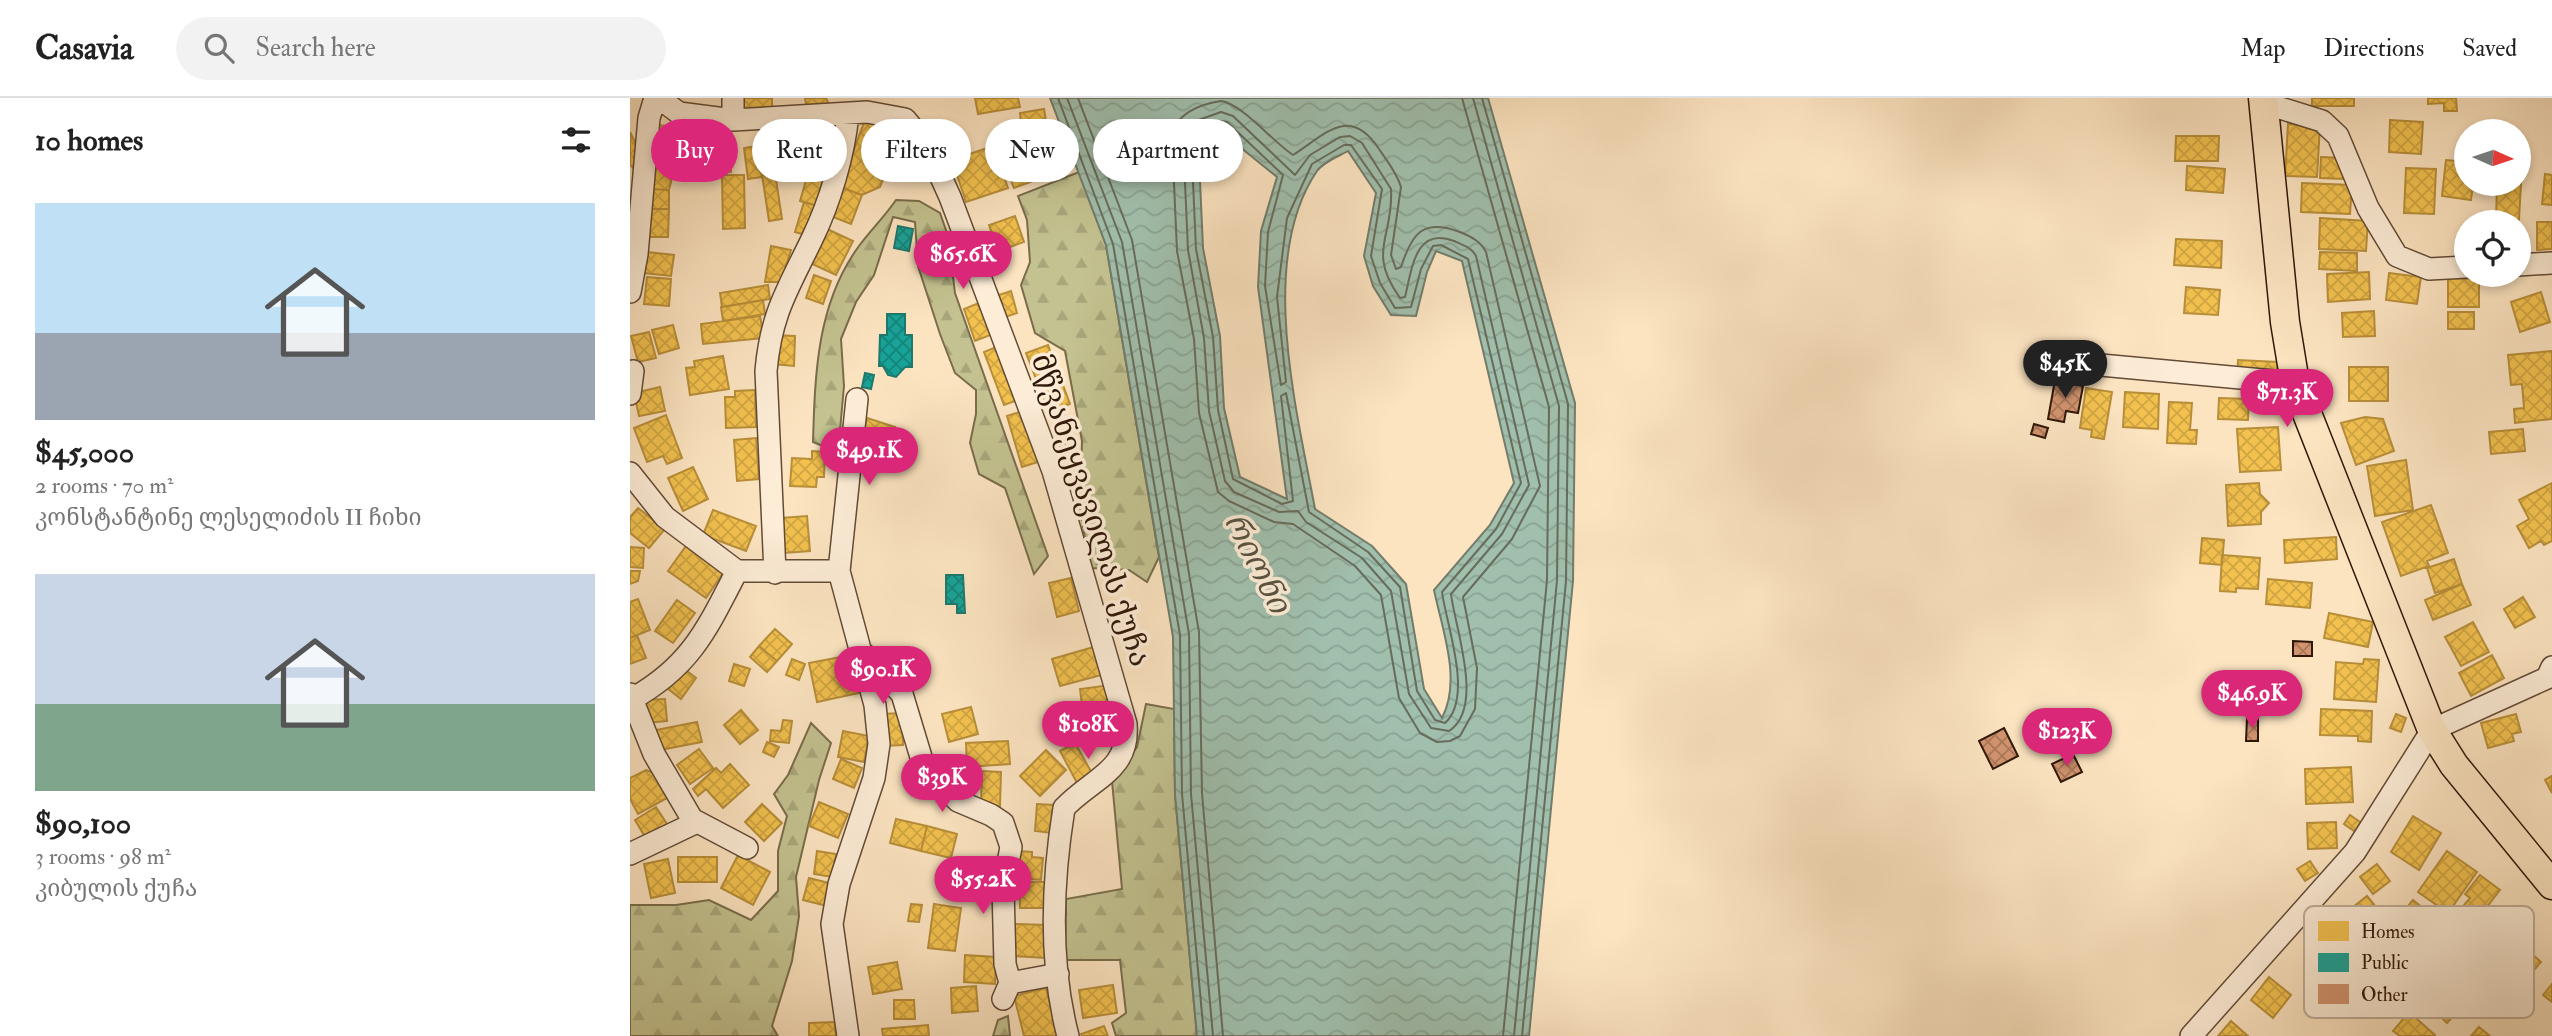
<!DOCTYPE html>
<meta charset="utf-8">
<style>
body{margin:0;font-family:"IM FELL Double Pica","Noto Serif Georgian",serif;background:#f2f2f2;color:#222;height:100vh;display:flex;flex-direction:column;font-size:26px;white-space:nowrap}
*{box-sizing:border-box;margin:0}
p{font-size:23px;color:#767676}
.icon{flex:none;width:38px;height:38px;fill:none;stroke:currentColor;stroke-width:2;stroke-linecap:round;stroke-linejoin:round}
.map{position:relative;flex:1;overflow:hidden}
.panel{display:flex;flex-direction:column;background:#fff;width:630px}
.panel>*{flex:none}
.top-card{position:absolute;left:21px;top:21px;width:665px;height:63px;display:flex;gap:14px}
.needle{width:46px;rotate:93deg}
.controls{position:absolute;left:1824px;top:21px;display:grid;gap:14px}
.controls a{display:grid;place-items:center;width:77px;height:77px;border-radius:50%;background:#fff;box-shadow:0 4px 10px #0003;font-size:35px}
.price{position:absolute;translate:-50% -60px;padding:0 16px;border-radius:24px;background:#db2777;color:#fff;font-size:23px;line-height:46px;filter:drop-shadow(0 2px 4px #0008)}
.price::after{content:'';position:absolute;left:50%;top:42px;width:21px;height:16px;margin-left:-10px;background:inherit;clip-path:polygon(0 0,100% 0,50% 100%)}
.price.active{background:#222;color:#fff}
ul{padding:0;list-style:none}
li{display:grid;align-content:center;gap:14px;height:371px;padding:0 35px}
li span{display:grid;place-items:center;height:217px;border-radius:0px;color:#555}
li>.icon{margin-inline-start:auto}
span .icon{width:126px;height:126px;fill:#fffc;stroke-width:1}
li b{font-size:30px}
h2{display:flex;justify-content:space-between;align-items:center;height:84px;padding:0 35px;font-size:30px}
.tag{padding:0 24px;border-radius:32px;background:#fff;box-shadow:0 4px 10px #0003;font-size:24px;line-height:63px}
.tag.active{background:#db2777;color:#fff}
header{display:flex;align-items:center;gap:42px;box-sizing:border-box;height:98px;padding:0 35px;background:#fff;border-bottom:2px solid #e0e0e0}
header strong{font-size:33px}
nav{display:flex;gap:38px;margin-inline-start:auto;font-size:24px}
.search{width:490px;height:63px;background:#f2f2f2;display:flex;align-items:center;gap:18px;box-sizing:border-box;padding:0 24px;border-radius:38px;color:#767676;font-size:26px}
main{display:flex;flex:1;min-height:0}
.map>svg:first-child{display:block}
</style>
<header>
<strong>Casavia</strong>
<div class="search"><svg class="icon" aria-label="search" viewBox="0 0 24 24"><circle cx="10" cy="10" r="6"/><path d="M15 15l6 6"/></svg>Search here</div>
<nav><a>Map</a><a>Directions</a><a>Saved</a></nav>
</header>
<main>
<section class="panel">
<h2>10 homes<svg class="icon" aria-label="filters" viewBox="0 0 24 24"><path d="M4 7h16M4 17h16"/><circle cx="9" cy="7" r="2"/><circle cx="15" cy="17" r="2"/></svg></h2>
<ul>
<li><span style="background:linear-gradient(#bfe0f5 60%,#9aa5b1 0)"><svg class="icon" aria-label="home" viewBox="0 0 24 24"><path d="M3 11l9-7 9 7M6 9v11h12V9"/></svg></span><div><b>$45,000</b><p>2 rooms · 70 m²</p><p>კონსტანტინე ლესელიძის II ჩიხი</p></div></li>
<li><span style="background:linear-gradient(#c9d6e8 60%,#7fa58c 0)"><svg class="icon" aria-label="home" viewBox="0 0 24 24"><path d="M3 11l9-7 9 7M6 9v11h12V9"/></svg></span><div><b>$90,100</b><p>3 rooms · 98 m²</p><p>კიბულის ქუჩა</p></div></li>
</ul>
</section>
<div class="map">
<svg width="1922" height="938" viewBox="0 0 1922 938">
<defs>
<pattern id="forest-firs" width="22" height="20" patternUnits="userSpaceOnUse" patternTransform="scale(1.75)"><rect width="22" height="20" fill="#c3c290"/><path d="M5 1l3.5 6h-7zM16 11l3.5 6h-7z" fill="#a8a67b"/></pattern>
<pattern id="water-waves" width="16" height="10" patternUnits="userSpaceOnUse" patternTransform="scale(1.75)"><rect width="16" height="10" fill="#a0bfad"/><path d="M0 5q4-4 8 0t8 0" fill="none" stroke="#8aa394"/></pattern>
<pattern id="homes-cross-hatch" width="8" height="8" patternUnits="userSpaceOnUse" patternTransform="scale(1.75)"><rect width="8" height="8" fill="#f2c14e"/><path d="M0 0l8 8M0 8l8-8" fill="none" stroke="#d0a543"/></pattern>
<pattern id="public-cross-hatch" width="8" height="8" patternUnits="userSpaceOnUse" patternTransform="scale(1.75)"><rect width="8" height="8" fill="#17a398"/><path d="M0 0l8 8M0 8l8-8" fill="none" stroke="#15847a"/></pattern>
<pattern id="building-cross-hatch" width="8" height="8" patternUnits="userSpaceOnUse" patternTransform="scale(1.75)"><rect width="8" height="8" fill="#d2946f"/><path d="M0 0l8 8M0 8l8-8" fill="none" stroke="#ab7859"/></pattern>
</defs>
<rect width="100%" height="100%" fill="#fce4c1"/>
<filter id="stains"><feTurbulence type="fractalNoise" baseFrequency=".00286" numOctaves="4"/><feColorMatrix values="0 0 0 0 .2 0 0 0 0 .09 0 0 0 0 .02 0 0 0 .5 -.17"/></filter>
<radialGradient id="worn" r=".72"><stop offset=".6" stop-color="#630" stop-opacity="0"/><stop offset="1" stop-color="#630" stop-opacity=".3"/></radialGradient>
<path fill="url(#forest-firs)" stroke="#7a6d4c" stroke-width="2" d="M449,74L476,147L529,459L517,484L499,472L461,470L450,414L452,343L435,253L405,235L391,187L400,164L397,122L388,98Z
M266,102L289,103L310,115L318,138L325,195L418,458L404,476L375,390L349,376L340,345L346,316V292L325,275L310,236L288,168L285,124L263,119L244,177L226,204L211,241L214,288L208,354L183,344C185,275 187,205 229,148C241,132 255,118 266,102Z
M516,606L544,611L545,697L567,938H486L482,925L496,915L490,862H435L436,801L492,791L482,683L507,649Z
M181,625L201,645L189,682L166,779L169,818L162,863L142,928L148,938H0V807H46L79,802L121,822L148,793V753L157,718L144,696L158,677Z
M378,918L380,938H363L368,922Z"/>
<path fill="url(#water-waves)" stroke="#737c6b" stroke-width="2" fill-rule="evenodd" d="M420,0H858L945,305L943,483L899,938H567L545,696L543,539L476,147ZM592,29L610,49L647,79L631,133L628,189L657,401L610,379L594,310L590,238L573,150L568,39ZM718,53L746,95L734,158L743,188L761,217L786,218L797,174L806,153L832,163L884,385L860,427L804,492C812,531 832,582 812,620L794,591L776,486L742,448L685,411C667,313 627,161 687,73C693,64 709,58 718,53Z"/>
<path fill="url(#homes-cross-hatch)" stroke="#b88e39" stroke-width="2" d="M111,0H142V12L111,13Z
M175,0H196L199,7L177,11Z
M345,0H388L390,9L348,16Z
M1682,0H1724V8H1682Z
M1798,0H1826L1827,13H1814V5L1798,6Z
M414,11L418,35L393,39L390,15Z
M235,22L264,28V54L250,89L232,97L210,89Z
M1760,22L1793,24L1791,56L1759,54Z
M1658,26L1690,28L1687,79L1655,78Z
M25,27L48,29L45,68H20Z
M170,27L174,76L152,78L148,29Z
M100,32L101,74L54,75V33Z
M0,34L7,48L8,74L0,67Z
M1546,38H1589L1588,63H1545Z
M181,43L203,45L200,77L177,75Z
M127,48L132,79L118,81L114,50Z
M363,48L378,90L336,104L322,62Z
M419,51L428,74L384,90L375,67Z
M142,55L152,121L139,123L129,57Z
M1691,59L1714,60V81L1690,80Z
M1816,62L1836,64V86H1843L1841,102L1812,98Z
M20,68H45L39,92L20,91Z
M1557,68L1595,71L1593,95L1556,92Z
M1776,70L1806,71L1804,116L1774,115Z
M1915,76L1922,77V107L1912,106Z
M92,77H114L115,130L93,131Z
M177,79L194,84L188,108L170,103Z
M1672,85L1722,87L1720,116L1671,114Z
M1891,85L1889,122L1866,121L1867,86Z
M210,89L232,97L221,126L198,117Z
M20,91L39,92V111H20Z
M174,104L188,108L180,138L165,134Z
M20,111H39L38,139H19Z
M385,118L394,144L368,153L359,127Z
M1690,120L1738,123L1736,153L1689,151Z
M1907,124H1922V151L1907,152Z
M195,130L223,143L206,177L178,164Z
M1546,141L1592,143L1591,170L1544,167Z
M141,148L161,152L151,184H135Z
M17,154L44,157L41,178L14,175Z
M1690,154L1727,155V173L1689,171Z
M1739,174L1740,201L1698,204L1697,176Z
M1759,175L1791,179L1787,206L1756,202Z
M184,177L201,183L193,206L176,200Z
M17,179L41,181L39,208L14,206Z
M1818,180L1849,181V209H1818Z
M138,187L140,201L92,209L90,195Z
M1556,189L1590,192L1588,217L1554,215Z
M381,193L387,215L375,219L369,197Z
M1911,194L1920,224L1890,234L1881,204Z
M133,202L135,216L93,223L91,209Z
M351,204L363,236L345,243L334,211Z
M1744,213L1745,238L1713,239L1712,215Z
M1818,214H1844V231H1818Z
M130,218L134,240L73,246L71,226Z
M43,227L49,250L29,256L22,232Z
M19,234L26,260L8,264L1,238Z
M145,237L165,238L164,268L143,266Z
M371,247L391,301L374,307L354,254Z
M418,247L440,306L419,314L396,255Z
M1922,253V321L1885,325L1884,311L1894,310L1892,286L1881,287L1878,257Z
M93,258L99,291L60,297L56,270L65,269L64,263Z
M1608,262L1648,264L1647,279L1607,277Z
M1719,269H1758V303H1719Z
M30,289L35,313L9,318L4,295Z
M1456,290L1482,294L1474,341L1461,339L1462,332L1450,330Z
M125,292L126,329L96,330L95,299H105V293Z
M1495,294L1529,296L1528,331L1493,329Z
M1589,300L1619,301L1618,322L1588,321Z
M1539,304L1562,305L1560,332H1567L1566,346L1537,345Z
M396,312L411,363L392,369L377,318Z
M36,317L52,360L37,366L33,358L17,364L4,330Z
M1735,319L1753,321L1764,353L1726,367L1711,325Z
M237,320L265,329L256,356L227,347Z
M1648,329L1651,372L1610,374L1607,331Z
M1893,331L1895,353L1861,356L1859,334Z
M126,340L129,381L107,383L104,342Z
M439,345L442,353L433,356L430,348Z
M182,353L195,354L194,379H187L186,389L160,388L162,360L182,361Z
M1776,362L1783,412L1745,418L1737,368Z
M63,369L78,401L53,413L38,380Z
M1629,385L1630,396L1639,405L1631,414V426L1598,428L1596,387Z
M1922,385V443L1914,447L1911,443L1899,450L1887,428L1899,421L1889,402Z
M1801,407L1818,455L1797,463L1799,468L1771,478L1752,424Z
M8,410L35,431L19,450L0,435V419Z
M83,412L126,428L116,453L73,437Z
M177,418L180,453L154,455L151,420Z
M1706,439L1707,461L1655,465L1654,442Z
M1572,440L1594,442L1592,467L1570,465Z
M56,448L93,475L76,500L38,473Z
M0,449L14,450L13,470L0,469Z
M1592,457L1630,460L1628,491L1606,490V494L1590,493Z
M1824,461L1832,486L1805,495L1797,470Z
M0,473H10L8,483L0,486Z
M441,480L449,513L427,519L419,485Z
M1638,481L1682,485L1680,510L1636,506Z
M1832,486L1841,507L1803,522L1795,502Z
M1893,499L1905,519L1885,530L1874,511Z
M8,501L20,532L0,540V504Z
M47,502L65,515L43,545L25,533Z
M1699,515L1743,524L1738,549L1694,540Z
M1843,524L1859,554L1831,568L1815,539Z
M145,531L162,546L147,563L129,548Z
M7,537L16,560L0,566V540Z
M129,548L147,563L137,574L120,559Z
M467,548L475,576L430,588L422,561Z
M221,557L229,595L187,604L179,565Z
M1862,557L1874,580L1841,598L1829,575Z
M162,561L175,566L169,582L156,577Z
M1734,561L1749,562L1746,604L1704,601L1706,564L1733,566Z
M104,566L120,571L114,588L99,583Z
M52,569L66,580L51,601L37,590Z
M480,587L483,611L453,615L450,591Z
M35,601L37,623L14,625L13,602Z
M341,609L348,636L319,644L312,616Z
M483,611L486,635L456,639L453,615Z
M1691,611L1742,613L1741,644L1728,643V638L1690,637Z
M111,612L128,632L110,646L94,627Z
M272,615L273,647L254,648L253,616Z
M1766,616L1776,620L1771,634L1760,630Z
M1886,616L1891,634L1882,636L1884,643L1858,650L1851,625Z
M153,622L162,623L159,645L140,643L141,632L151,633Z
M67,624L72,644L30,652L26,632Z
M213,633L239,638L234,664L208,659Z
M378,643L380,666L337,669L336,645Z
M137,644L149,649L144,659L133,654Z
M445,645L463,677L447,685L430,653Z
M69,651L83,670L60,686L47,667Z
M416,652L436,672L410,698L390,678Z
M211,661L232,670L224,690L203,681Z
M100,666L119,687L93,710L76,691L68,698L63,691L86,670L91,675Z
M1721,669L1723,704L1676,706L1675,671Z
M16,672L24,675L37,700L8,716L0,701V680Z
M352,673L371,674L370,708L351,707Z
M1922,678V695L1915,682Z
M189,704L218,716L208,740L179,728Z
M132,706L152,725L134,743L115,724Z
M407,706L424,707L421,735L405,733Z
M26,709L37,726L15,739L5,722Z
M1720,717L1733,726L1727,735L1714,726Z
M1783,718L1811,735L1789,772L1761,754Z
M266,721L297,728L291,753L260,745Z
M1706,724L1707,750L1678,751L1677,725Z
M297,728L327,736L321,760L291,753Z
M187,753L206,756L203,779L184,776Z
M389,753L402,754V759L413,760L411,782L386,780Z
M1817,753L1847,774L1818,815L1788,794Z
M108,757L140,774L123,807L91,790Z
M48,759H87V784H48Z
M38,761L45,795L21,800L14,766Z
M1680,763L1688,775L1675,783L1667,771Z
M1747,766L1760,783L1743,796L1730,779Z
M1850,777L1870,792L1850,818L1834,807L1840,800L1835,796Z
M179,780L203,786L197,808L173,802Z
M389,784H415V810H390Z
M1737,798L1759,825L1731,852L1707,822Z
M1783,802L1794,811L1784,823L1773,814Z
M281,806L292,807L289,824L278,823Z
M304,806L331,810L325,853L298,850Z
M385,826L417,827L416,860L384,858Z
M1893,848L1911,864L1888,891L1870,876Z
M335,857L366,859L365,886L334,884Z
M267,864L272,891L243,896L238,869Z
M1815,873L1841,899L1817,925L1790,898Z
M1639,879L1661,897L1643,920L1621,902Z
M1922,886V904L1913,897Z
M483,887L487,915L453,920L449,892Z
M346,888L348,913L322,915L321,890Z
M416,890L428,938H394L384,898Z
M264,902H284L285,921H264Z
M1779,914L1805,937L1804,938H1770L1763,933Z
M1601,923L1618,938H1588Z
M205,924L206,938H179V925Z
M298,927L299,938H253L252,931Z
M474,928L478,938H452L451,936Z
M1849,929L1860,938H1841Z"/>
<path fill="url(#public-cross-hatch)" stroke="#1e796d" stroke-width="2" d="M268,128L283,131L279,153L264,150Z
M257,216H275V237H282V269H275L266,279L258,277L253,268H249L250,237H257Z
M235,275L244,277L241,291L232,289Z
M316,477H333L335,515H327V506H316Z"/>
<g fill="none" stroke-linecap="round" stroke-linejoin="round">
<path stroke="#686c5b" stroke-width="2" d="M428,0L483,146L550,537L552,696L574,938
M437,0L492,144L559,536L561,696L583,938
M448,0L502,142L569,534L572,695L593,938
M832,0L919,309L917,482L873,938
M843,0L929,308L927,482L884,938
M852,0L938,306L936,483L892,938
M591,3C611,5 643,44 663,57C695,37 719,6 749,51C757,63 767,75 771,89L761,157L766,171L771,169C782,135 793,120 830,134C842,139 850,143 856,154L910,388L882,441L833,499L847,570L845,611L830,638L820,643L807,644L790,635L769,600L751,497L725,468L663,426L644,424L599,403L588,394L569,315L564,241L547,153L542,40C544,16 570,6 591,3Z
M591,14L603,18L665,77L680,57L710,39L720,38L732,45L761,91C764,139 736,153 770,200L775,199C782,171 785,128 824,143C833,147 841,149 846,158L899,387L872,436L821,496C825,530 855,610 819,633L801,630L779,596L761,493L732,460L676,424L668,413L649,414L604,394L595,383L579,313L574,240L558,152L553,40L560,25Z
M589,23L597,24L653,77L638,134L635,188L651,287L656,284L647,199L657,120L682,66L714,47H721L752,91L741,158L750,185L765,210L781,209L791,171L803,148L811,147L838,161L891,385L866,431L812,494C816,526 844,599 815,625L805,622L787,593L770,489L738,454L679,414L656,295L651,298L663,403L652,406L603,381L588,312L583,239L566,151L561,40L566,32Z"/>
</g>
<path fill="url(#building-cross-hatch)" stroke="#301809" stroke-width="2" d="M1425,282L1453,288L1448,315L1436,313L1434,324L1418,321Z
M1404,326L1418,330L1415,340L1401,336Z
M1663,543L1682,544V558H1663Z
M1617,620H1628V643H1616Z
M1374,630L1388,658L1363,671L1349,643Z
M1443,656L1452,674L1431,684L1422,666Z"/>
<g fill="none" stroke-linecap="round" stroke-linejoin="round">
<defs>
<path id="minor" d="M29,0L49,15L103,22L237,14L275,21L296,46L320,99L423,373L496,626C500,673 462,680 434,710C422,784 419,865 438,938
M1634,5L1692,23L1708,38L1738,110L1767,158L1799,171L1836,169
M103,22V0
M1888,167L1922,165
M0,194L7,156L19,20L25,0
M1460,266L1665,285
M0,296L3,273
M0,375L35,419L107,473H209
M145,475L136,273C141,215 158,191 182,141C200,104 214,57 218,16
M234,556L272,596L294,669L328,703L361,717L373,725L381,749L373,791L375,866L380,885
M0,596L24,656L62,721L117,750
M2,601C61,568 77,531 107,473
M0,756L67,724
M373,901L380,885L428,876
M218,938L202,826L209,786L244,680L249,646L245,607L209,473L227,301
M1561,938L1725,754L1802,632L1917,580L1922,569"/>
<path id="major" d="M1633,0L1655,224L1665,285L1802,632L1824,667L1922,787"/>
</defs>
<use href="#minor" stroke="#634b37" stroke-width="24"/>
<use href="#major" stroke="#301809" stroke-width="31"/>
<use href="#minor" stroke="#fdedd7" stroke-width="21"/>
<use href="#major" stroke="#fce4c1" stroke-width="28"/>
</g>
<g text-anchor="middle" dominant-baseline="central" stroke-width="7" stroke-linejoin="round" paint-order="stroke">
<g font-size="30" fill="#301809" stroke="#fdedd7">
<text transform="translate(461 412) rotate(72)">მწვანეყვავილას ქუჩა</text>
</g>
<g font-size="32" font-style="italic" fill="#575242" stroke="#fdedd7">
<text transform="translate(627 465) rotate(63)">რიონი</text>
</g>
</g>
<rect x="1674" y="808" width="230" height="112" rx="10" fill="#fdedd7" stroke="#c0ad99" stroke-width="2"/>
<rect x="1688" y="823" width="31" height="20" fill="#f2c14e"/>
<rect x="1688" y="855" width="31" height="19" fill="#17a398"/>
<rect x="1688" y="886" width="31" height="20" fill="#d2946f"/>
<g font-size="19" fill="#301809">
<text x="1731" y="840">Homes</text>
<text x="1731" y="871">Public</text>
<text x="1731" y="903">Other</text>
</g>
<rect width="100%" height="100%" filter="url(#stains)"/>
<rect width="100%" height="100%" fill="url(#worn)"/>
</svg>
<div class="controls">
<a><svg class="needle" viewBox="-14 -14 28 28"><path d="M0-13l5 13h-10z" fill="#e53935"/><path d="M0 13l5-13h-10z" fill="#767676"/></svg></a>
<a><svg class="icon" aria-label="locate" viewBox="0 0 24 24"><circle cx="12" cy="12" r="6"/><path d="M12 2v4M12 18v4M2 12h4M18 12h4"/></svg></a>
</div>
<b class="price" style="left:333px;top:193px">$65.6K</b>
<b class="price active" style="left:1435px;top:302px">$45K</b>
<b class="price" style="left:1657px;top:331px">$71.3K</b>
<b class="price" style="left:239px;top:389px">$49.1K</b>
<b class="price" style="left:253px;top:608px">$90.1K</b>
<b class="price" style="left:1622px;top:632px">$46.9K</b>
<b class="price" style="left:458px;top:663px">$108K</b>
<b class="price" style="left:1437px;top:670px">$123K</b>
<b class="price" style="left:312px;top:716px">$39K</b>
<b class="price" style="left:353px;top:818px">$55.2K</b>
<div class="top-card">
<a class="tag active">Buy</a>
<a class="tag">Rent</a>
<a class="tag">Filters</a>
<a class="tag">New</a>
<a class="tag">Apartment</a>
</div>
</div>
</main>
